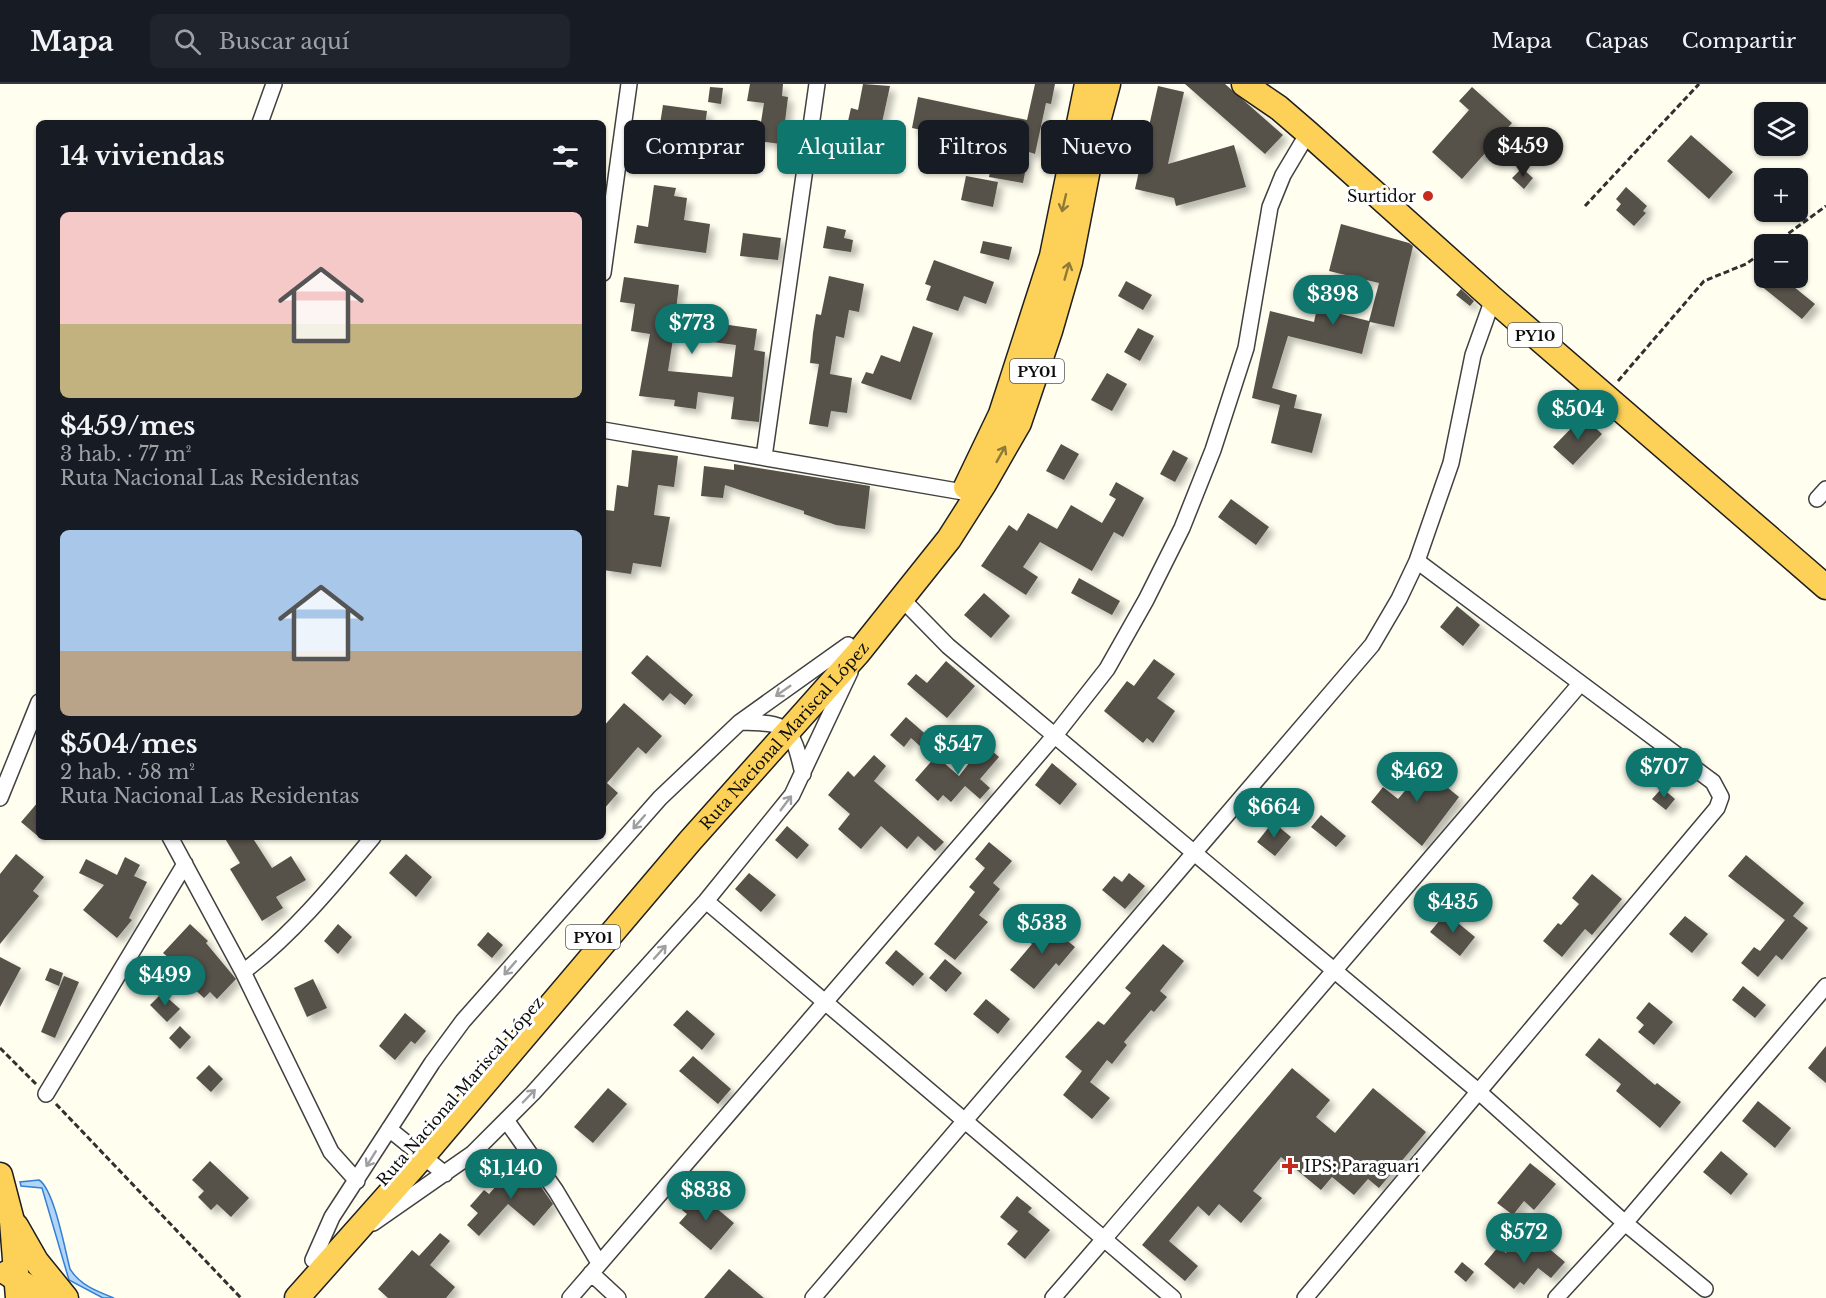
<!DOCTYPE html>
<html lang="es">
<meta charset="utf-8">
<style>
body{margin:0;font-family:"Libre Baskerville",serif;background:#20242c;color:#f1f3f6;height:100vh;display:flex;flex-direction:column;font-size:22px;white-space:nowrap}
*{box-sizing:border-box;margin:0}
p{font-size:20px;color:#9ea1a6}
.icon{flex:none;width:33px;height:33px;fill:none;stroke:currentColor;stroke-width:2;stroke-linecap:round;stroke-linejoin:round}
.map{position:relative;flex:1;overflow:hidden}
.drawer{position:absolute;left:36px;top:36px;width:570px;height:720px;display:flex;flex-direction:column;background:#171b24;border-radius:9px;box-shadow:0 2px 4px #0004}
.drawer>*{flex:none}
.banner{position:absolute;left:624px;top:36px;width:570px;height:54px;display:flex;gap:12px}
.controls{position:absolute;left:1754px;top:18px;display:grid;gap:12px}
.controls a{display:grid;place-items:center;width:54px;height:54px;border-radius:9px;background:#171b24;box-shadow:0 2px 4px #0004;font-size:30px}
.price{position:absolute;translate:-50% -51px;padding:0 14px;border-radius:21px;background:#0f766e;color:#fff;font-size:20px;line-height:39px;filter:drop-shadow(0 2px 3px #0008)}
.price::after{content:'';position:absolute;left:50%;top:36px;width:18px;height:14px;margin-left:-9px;background:inherit;clip-path:polygon(0 0,100% 0,50% 100%)}
.price.on{background:#222;color:#fff}
ul{padding:0;list-style:none}
li{display:grid;align-content:center;gap:12px;height:318px;padding:0 24px}
li span{display:grid;place-items:center;height:186px;border-radius:9px;color:#555}
li>.icon{margin-inline-start:auto}
span .icon{width:108px;height:108px;fill:#fffc;stroke-width:1}
li b{font-size:26px}
h2{display:flex;justify-content:space-between;align-items:center;height:72px;padding:0 24px;font-size:26px}
.chip{padding:0 21px;border-radius:9px;background:#171b24;box-shadow:0 2px 4px #0004;font-size:21px;line-height:54px}
.chip.on{background:#0f766e;color:#fff}
header{display:flex;align-items:center;gap:36px;box-sizing:border-box;height:84px;padding:0 30px;background:#171b24;border-bottom:2px solid #363941}
header strong{font-size:28px}
nav{display:flex;gap:33px;margin-inline-start:auto;font-size:21px}
.search{width:420px;height:54px;background:#20242c;display:flex;align-items:center;gap:15px;box-sizing:border-box;padding:0 21px;border-radius:9px;color:#9ea1a6;font-size:22px}
.map>svg:first-child{display:block}
</style>
<header>
<strong>Mapa</strong>
<div class="search"><svg class="icon" aria-label="search" viewBox="0 0 24 24"><circle cx="10" cy="10" r="6"/><path d="M15 15l6 6"/></svg>Buscar aquí</div>
<nav><a>Mapa</a><a>Capas</a><a>Compartir</a></nav>
</header>
<div class="map">
<svg width="1826" height="1214" viewBox="0 0 1826 1214">
<defs>
<filter id="shadow"><feDropShadow dx="5.5" dy="5.5" stdDeviation="3" flood-color="#0004"/></filter>
</defs>
<rect width="100%" height="100%" fill="#fffeef"/>
<path fill="#b1d5f9" stroke="#3480d4" stroke-width="1.5" d="M39,1096C54,1105 65,1166 70,1185C80,1201 96,1207 114,1214H103L69,1196L42,1104L21,1102L20,1098Z"/>
<path fill="#57514a" filter="url(#shadow)" d="M750,0H783L782,12L788,13L785,38L791,39L788,61L758,57L764,19L747,17Z
M863,0L890,2L876,66L843,59L851,24L858,26Z
M1035,0H1055L1051,20L1046,19L1035,70L1029,68L1023,99L989,93L995,61L912,44L918,13L1027,36Z
M1185,0H1225L1283,51L1265,70Z
M1158,2L1184,8L1168,80L1234,61L1246,103L1176,122L1174,114L1135,105Z
M710,3L723,4L721,20L708,18Z
M1472,3L1512,39L1462,95L1432,68L1469,26L1459,17Z
M663,21L707,27L704,49L694,48L690,77L655,72Z
M1691,51L1733,88L1709,115L1667,77Z
M1522,84L1533,94L1524,105L1512,94Z
M966,92L998,98L993,123L961,116Z
M654,101L676,104L674,112L687,114L684,136L710,140L706,169L634,159L637,141L648,143Z
M1626,103L1647,122L1643,127L1646,129L1634,142L1616,126L1621,120L1616,115Z
M1341,140L1409,159L1413,162L1394,243L1370,238L1362,270L1288,252L1272,304L1297,311L1294,324L1322,330L1312,369L1271,359L1280,321L1252,314L1270,227L1314,238L1317,224L1369,237L1379,199L1329,187Z
M827,142L846,146L844,154L853,156L851,168L823,164Z
M743,149L781,154L778,176L740,172Z
M983,157L1012,163L1009,176L980,169Z
M934,176L994,198L986,220L964,212L958,227L926,216L931,202L925,200Z
M829,192L864,200L859,228L849,226L844,254L836,252L830,290L852,294L847,329L831,327L828,343L809,340L819,280L810,279L813,249L816,230L821,231Z
M624,193L679,201L676,226L671,225L667,255H673L668,287L732,293L736,261L712,258L715,239L757,245L754,266L765,268L759,338L731,335L734,313L698,308L696,325L674,322L675,316L639,312L650,250L631,247L635,220L620,218Z
M1766,194H1783L1815,220L1802,235L1760,201Z
M1126,197L1152,211L1143,226L1118,212Z
M1461,205L1474,217L1470,222L1456,211Z
M913,242L933,249L911,316L861,299L866,288L873,290L881,271L900,278Z
M1138,244L1154,252L1140,277L1124,268Z
M1107,289L1127,300L1112,327L1091,316Z
M1583,332L1602,350L1573,381L1553,363Z
M1061,360L1079,370L1064,396L1046,387Z
M632,366L678,372L674,403L658,401L654,431L670,433L661,483L633,479L631,490L603,486L606,455L603,454V448L606,426L614,427L617,401L628,403Z
M1173,366L1188,374L1175,398L1160,390Z
M734,380L870,402L865,445L836,441L804,430V427L725,401L723,414L701,412L704,382L734,386Z
M1116,398L1144,414L1123,453L1114,448L1092,487L1040,458L1023,483L1038,493L1026,511L981,482L1009,441L1017,447L1028,429L1057,445L1071,421L1102,439L1116,415L1109,411Z
M1231,415L1269,443L1256,461L1218,433Z
M1079,494L1120,517L1112,531L1071,509Z
M984,509L1010,532L991,554L964,531Z
M1457,522L1480,541L1463,562L1440,543Z
M647,571L693,611L685,621L670,609L663,617L631,589Z
M1154,575L1175,590L1157,614L1175,627L1153,659L1147,654L1143,659L1104,627L1127,597L1134,602Z
M946,577L975,602L947,634L907,600L916,590L927,599Z
M624,619L662,652L646,670L638,663L607,699L618,709L603,726V643Z
M906,633L930,654L921,663L911,654L904,663L890,651Z
M984,660L999,673L980,695L990,704L980,715L965,702L951,718L943,711L938,717L915,696L936,672L959,692Z
M874,671L886,682L874,697L944,758L935,767L918,752L907,765L881,742L861,765L838,745L850,730L828,711L848,687L854,693Z
M1408,671L1459,713L1422,762L1371,718L1383,703L1398,715L1415,695L1399,681Z
M1052,679L1077,700L1060,721L1035,701Z
M1662,704L1675,715L1666,726L1652,715Z
M39,717V753L21,738Z
M1321,731L1346,752L1336,763L1311,743Z
M1273,738L1291,753L1275,772L1257,758Z
M787,742L809,761L797,775L775,756Z
M224,753H252L272,784L291,772L306,796L276,813L283,824L262,837L230,785L240,779Z
M989,758L1012,777L993,799L1000,805L979,831L988,838L955,876L934,860L975,808L969,803L985,784L975,775Z
M16,770L44,793L33,807L39,812L0,860V790Z
M406,770L432,793L416,813L389,789Z
M1746,771L1804,819L1793,832L1808,844L1782,876L1776,871L1758,893L1741,879L1754,863L1760,867L1785,836L1728,792Z
M125,773L140,781L134,792L147,798L129,834L132,836L117,854L83,826L104,801L79,789L86,775L117,791Z
M749,789L776,811L761,828L735,805Z
M1129,789L1145,802L1125,825L1102,806L1114,792L1122,798Z
M1592,790L1622,815L1592,851L1585,845L1562,873L1543,857L1558,839L1561,841L1579,820L1572,814Z
M1446,829L1475,853L1460,872L1430,848Z
M1685,832L1708,850L1692,869L1669,850Z
M1042,836L1075,863L1059,882L1056,879L1034,905L1010,886L1032,860L1026,855Z
M190,840L208,857L206,859L236,895L217,915L210,908L204,914L177,889L174,892L162,881L169,874L163,869Z
M338,840L352,853L338,870L324,857Z
M488,848L503,861L492,874L477,861Z
M1163,860L1184,877L1160,907L1167,913L1154,928L1151,926L1124,958L1127,961L1112,980L1107,976L1090,998L1110,1014L1092,1035L1063,1011L1082,987L1065,973L1098,937L1104,941L1131,909L1125,904Z
M896,866L924,890L913,902L885,879Z
M0,873L21,884L0,923Z
M945,875L962,889L946,908L929,894Z
M50,884L63,889L59,902L45,896Z
M64,892L79,898L55,954L41,948Z
M313,895L327,924L307,933L294,904Z
M1743,902L1766,921L1755,934L1732,916Z
M162,909L180,925L167,938L150,921Z
M986,915L1010,935L998,950L973,930Z
M1649,918L1673,938L1654,961L1638,948L1644,941L1636,934Z
M687,926L715,950L702,966L673,941Z
M405,929L426,947L415,960L411,957L395,976L379,962Z
M180,942L191,953L180,965L169,954Z
M1599,954L1655,1001L1657,999L1681,1018L1660,1044L1616,1007L1621,1000L1585,971Z
M1826,962V999L1808,984Z
M693,972L731,1005L718,1020L679,987Z
M209,981L223,995L211,1008L196,994Z
M1292,984L1330,1016L1316,1033L1335,1049L1373,1004L1426,1048L1379,1104L1368,1095L1354,1111L1332,1093L1321,1106L1281,1073L1253,1107L1262,1114L1241,1139L1219,1120L1209,1132L1198,1122L1169,1157L1198,1182L1185,1197L1142,1161Z
M608,1004L627,1020L593,1059L574,1043Z
M1758,1017L1791,1044L1775,1064L1742,1037Z
M1721,1067L1748,1090L1731,1111L1703,1088Z
M210,1077L249,1114L231,1133L217,1120L211,1126L198,1113L204,1107L192,1096Z
M517,1079L537,1097L553,1120L534,1142L508,1120L479,1152L467,1141L478,1129L470,1122L484,1106L489,1110Z
M1530,1079L1556,1100L1534,1126L1524,1117L1513,1131L1497,1119Z
M702,1112L734,1139L711,1166L679,1139L687,1130L682,1126L691,1115L696,1120Z
M1017,1112L1032,1124L1028,1128L1050,1146L1025,1175L1007,1160L1018,1147L1000,1133Z
M440,1149L450,1157L430,1181L455,1203L446,1214H388L378,1205L412,1166L419,1172Z
M1540,1157L1565,1178L1551,1194L1538,1184L1524,1201L1520,1198L1514,1205L1484,1180L1498,1163L1506,1169L1510,1163L1525,1175Z
M1462,1178L1474,1188L1466,1198L1454,1188Z
M729,1185L764,1214H704Z"/>
<g fill="none" stroke-linecap="round" stroke-linejoin="round">
<defs>
<path id="minor" d="M260,39L274,0
M603,189L629,0
M603,346L963,408
M764,373L817,0
M1817,415L1826,405
M902,515L948,562L1479,1008L1625,1139L1556,1214
M740,638C788,639 792,641 803,690
M0,714L39,618
M170,753L243,888L331,1068L357,1097
M706,817L1104,1155L1053,1214
M243,888C293,850 333,801 373,753
M46,1010L185,780
M506,1036L556,1107L599,1179
M389,1045L445,1090
M373,1139L472,1070L533,1009L706,817L792,711L850,588
M313,1176L332,1133L432,979L463,937L660,714L740,638L848,561
M591,1189L618,1214
M1705,1205L1625,1139L1826,902
M570,1214L1056,650L1107,585L1146,516L1182,444L1213,366L1246,264L1270,123L1283,91L1308,49
M813,1214L1372,561L1399,515L1417,477L1451,379L1473,271L1493,215
M1173,1214L1104,1155L1580,600
M1305,1214L1717,724L1721,713L1713,698L1417,477"/>
<g id="trunk">
<path d="M1244,0L1279,24L1308,49L1493,215L1826,503"/>
<path d="M966,403L1001,330L1052,172L1087,0"/>
<path d="M0,1091L12,1137L18,1214"/>
<path d="M16,1142L36,1177L66,1214"/>
<path d="M7,1189L45,1214"/>
<path id="s1" d="M297,1214L423,1072L690,757L858,569L949,455L984,400L1019,339L1050,247L1070,178L1095,49L1108,0"/>
</g>
</defs>
<use href="#minor" stroke="#414141" stroke-width="18"/>
<use href="#trunk" stroke="#1f1f1f" stroke-width="27"/>
<path stroke="#303030" stroke-width="3" stroke-dasharray="6 3" stroke-linecap="butt" d="M1585,122L1699,0
M1774,160L1826,122
M1618,297L1704,197L1746,180L1764,167
M0,964L36,1000
M56,1020L241,1214"/>
<use href="#minor" stroke="#fff" stroke-width="15"/>
<use href="#trunk" stroke="#fdd158" stroke-width="24"/>
</g>
<defs><path id="oneway-shaft" d="M-6 0H5M1.5-3L5.5 0L1.5 3" fill="none" stroke-width="1.6" stroke-linecap="round" stroke-linejoin="round" transform="scale(1.5)"/></defs>
<g stroke="#917937">
<use href="#oneway-shaft" transform="translate(1064 119) rotate(103)"/>
<use href="#oneway-shaft" transform="translate(1067 187) rotate(-74)"/>
<use href="#oneway-shaft" transform="translate(1001 370) rotate(-61)"/>
</g>
<g stroke="#9f9f9f">
<use href="#oneway-shaft" transform="translate(783 607) rotate(145)"/>
<use href="#oneway-shaft" transform="translate(786 719) rotate(-53)"/>
<use href="#oneway-shaft" transform="translate(639 738) rotate(131)"/>
<use href="#oneway-shaft" transform="translate(660 868) rotate(-48)"/>
<use href="#oneway-shaft" transform="translate(510 884) rotate(131)"/>
<use href="#oneway-shaft" transform="translate(529 1012) rotate(-46)"/>
<use href="#oneway-shaft" transform="translate(371 1075) rotate(122)"/>
</g>
<g fill="#c62c1e" stroke="#fff" stroke-width="2">
<circle cx="1428" cy="112" r="6"/>
<path d="M1287 1073h6v6h6v6h-6v6h-6v-6h-6v-6h6z"/>
</g>
<g text-anchor="middle" dominant-baseline="central" stroke-width="6" stroke-linejoin="round" paint-order="stroke">
<g fill="#fff" stroke="#565656" stroke-width="1.5">
<rect x="1508" y="239" width="54" height="24" rx="4.5"/>
<rect x="1010" y="275" width="54" height="24" rx="4.5"/>
<rect x="566" y="841" width="54" height="24" rx="4.5"/>
</g>
<g font-size="15" font-weight="bold" fill="#0e0e0e">
<text x="1535" y="251">PY10</text>
<text x="1037" y="287">PY01</text>
<text x="593" y="853">PY01</text>
</g>
<g font-size="16" fill="#0e0e0e" stroke="#fff" text-anchor="end">
<text x="1416" y="112">Surtidor</text>
<text x="1304" y="1082" text-anchor="start">IPS: Paraguari</text>
</g>
<g font-size="16" fill="#0e0e0e" stroke="#fff">
<text stroke="none"><textPath href="#s1" startOffset="744">Ruta Nacional Mariscal López</textPath></text>
<text transform="translate(460 1007) rotate(-49)">Ruta Nacional Mariscal López</text>
</g>
</g>
</svg>
<div class="controls">
<a><svg class="icon" aria-label="layers" viewBox="0 0 24 24"><path d="M12 4l9 5-9 5-9-5zM3 14l9 5 9-5"/></svg></a>
<a>+</a>
<a>−</a>
</div>
<b class="price on" style="left:1523px;top:94px">$459</b>
<b class="price" style="left:1333px;top:242px">$398</b>
<b class="price" style="left:692px;top:271px">$773</b>
<b class="price" style="left:1578px;top:357px">$504</b>
<b class="price" style="left:958px;top:692px">$547</b>
<b class="price" style="left:1664px;top:715px">$707</b>
<b class="price" style="left:1417px;top:719px">$462</b>
<b class="price" style="left:1274px;top:755px">$664</b>
<b class="price" style="left:1453px;top:850px">$435</b>
<b class="price" style="left:1042px;top:871px">$533</b>
<b class="price" style="left:165px;top:923px">$499</b>
<b class="price" style="left:511px;top:1116px">$1,140</b>
<b class="price" style="left:706px;top:1138px">$838</b>
<b class="price" style="left:1524px;top:1180px">$572</b>
<div class="banner">
<a class="chip">Comprar</a>
<a class="chip on">Alquilar</a>
<a class="chip">Filtros</a>
<a class="chip">Nuevo</a>
</div>
<section class="drawer">
<h2>14 viviendas<svg class="icon" aria-label="filters" viewBox="0 0 24 24"><path d="M4 7h16M4 17h16"/><circle cx="9" cy="7" r="2"/><circle cx="15" cy="17" r="2"/></svg></h2>
<ul>
<li><span style="background:linear-gradient(#f6c9c9 60%,#c2b280 0)"><svg class="icon" aria-label="home" viewBox="0 0 24 24"><path d="M3 11l9-7 9 7M6 9v11h12V9"/></svg></span><div><b>$459/mes</b><p>3 hab. · 77 m²</p><p>Ruta Nacional Las Residentas</p></div></li>
<li><span style="background:linear-gradient(#a9c7e8 65%,#b9a48a 0)"><svg class="icon" aria-label="home" viewBox="0 0 24 24"><path d="M3 11l9-7 9 7M6 9v11h12V9"/></svg></span><div><b>$504/mes</b><p>2 hab. · 58 m²</p><p>Ruta Nacional Las Residentas</p></div></li>
</ul>
</section>
</div>
